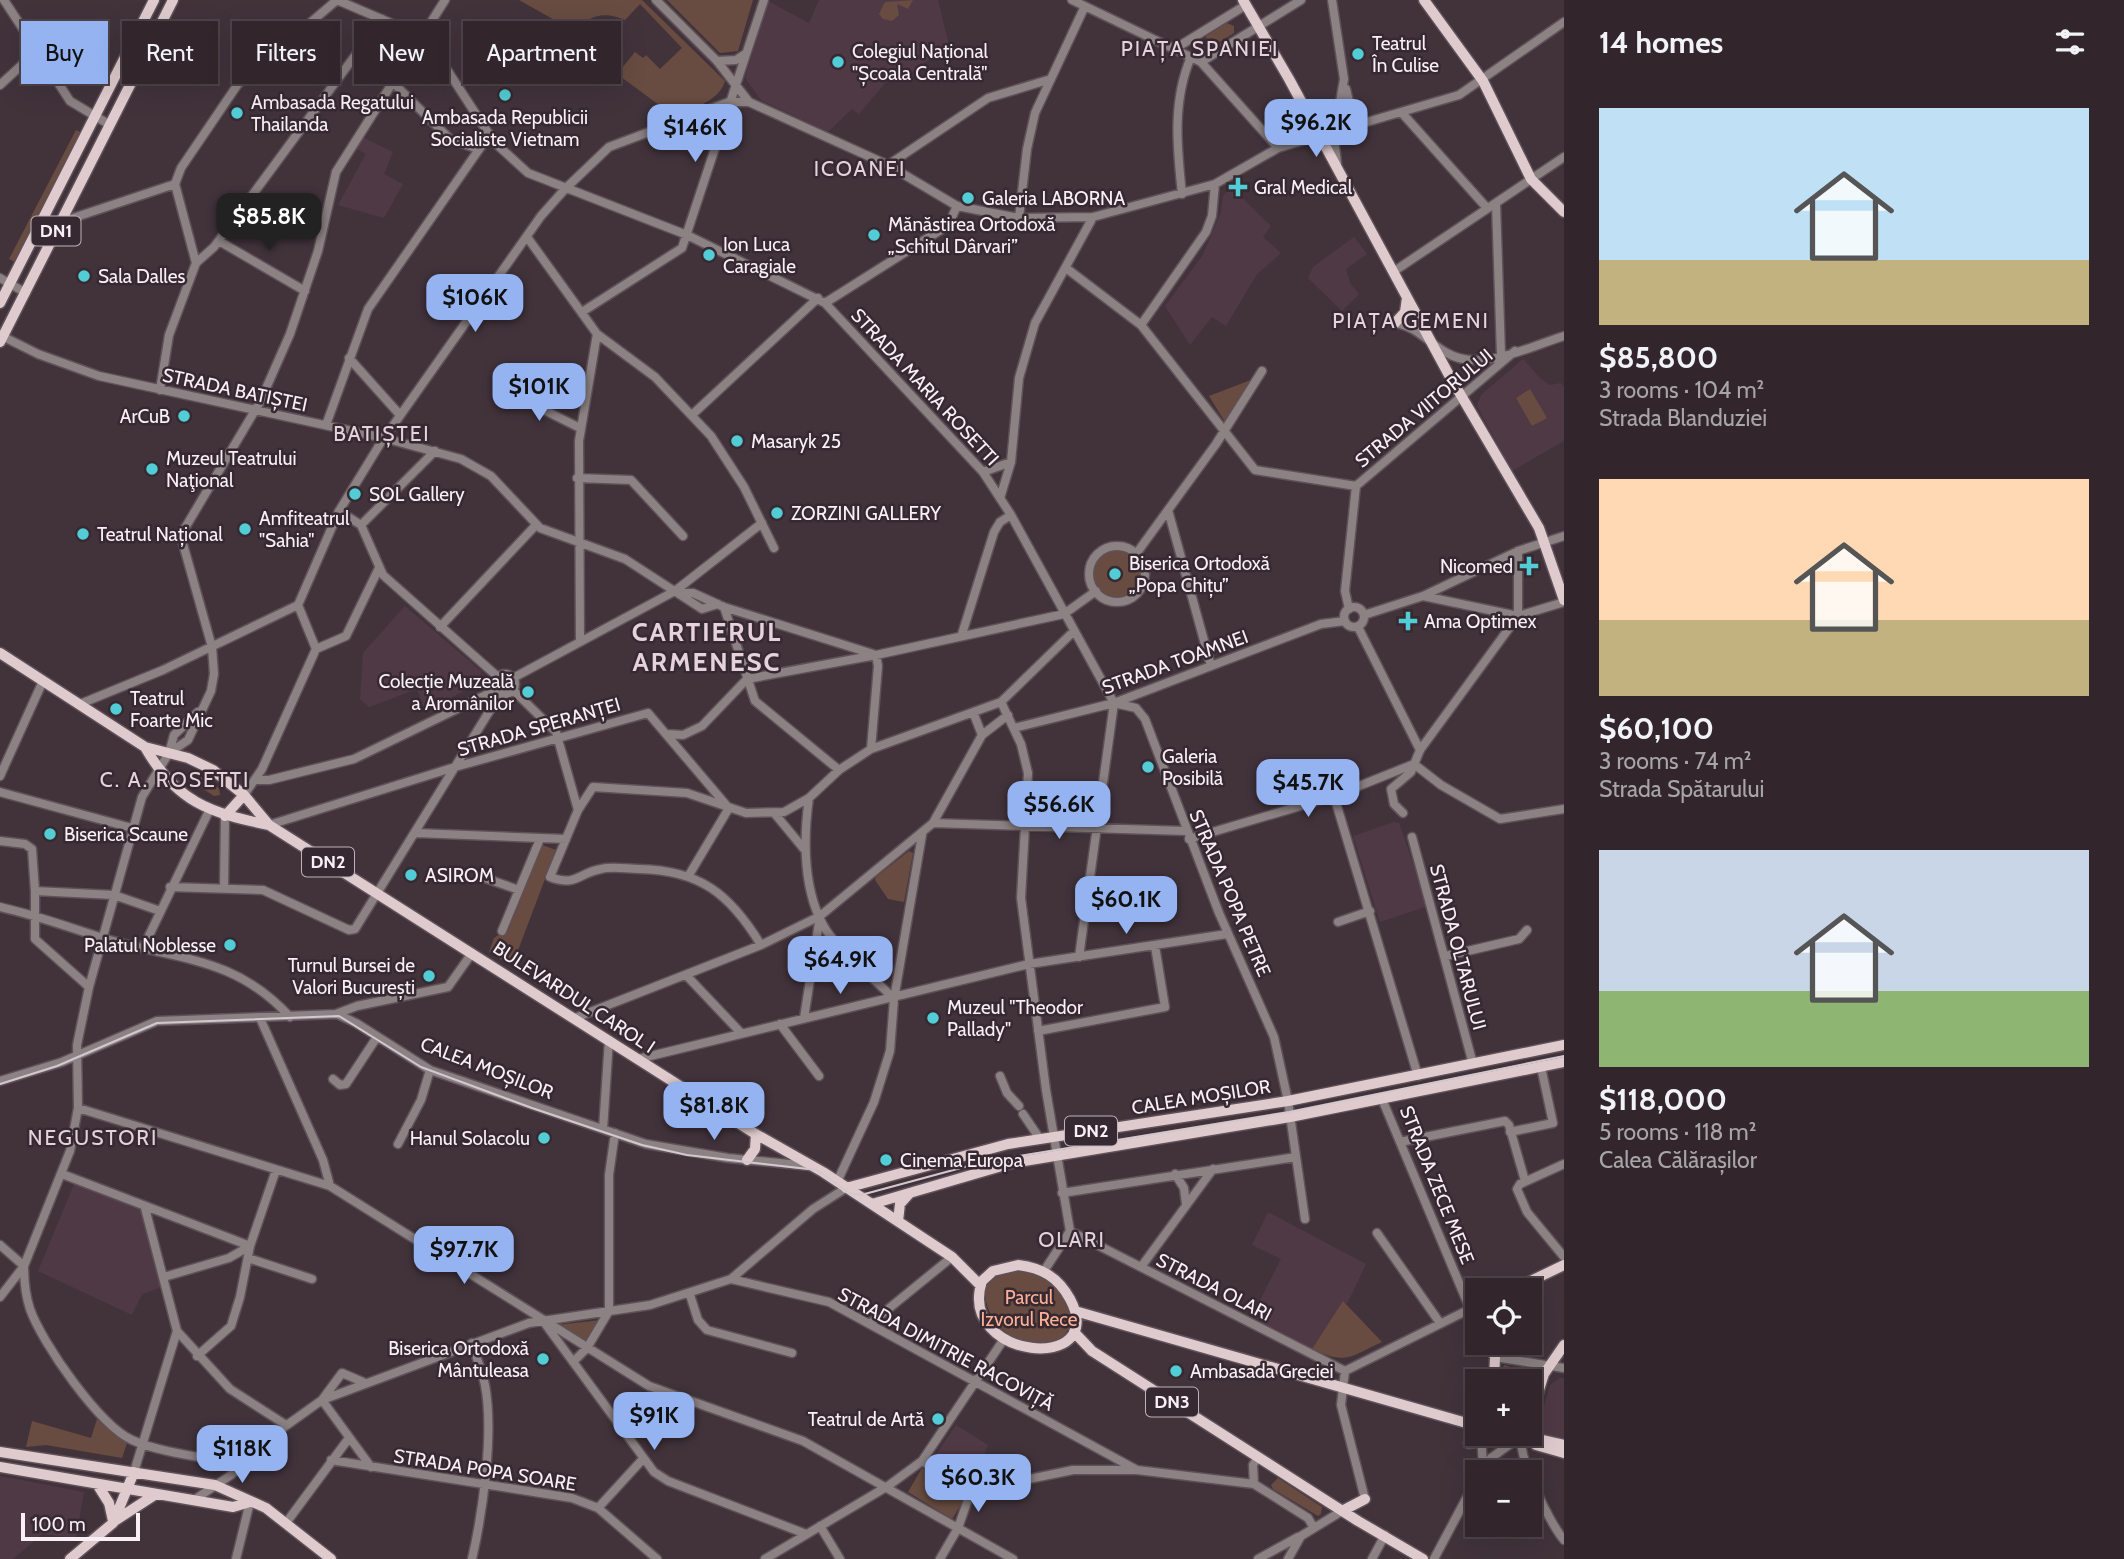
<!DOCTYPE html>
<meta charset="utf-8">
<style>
body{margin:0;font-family:Cabin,sans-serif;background:#3a2e34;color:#f1f3f6;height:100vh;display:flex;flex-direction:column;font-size:26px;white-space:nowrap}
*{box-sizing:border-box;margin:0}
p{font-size:23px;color:#a8a5a9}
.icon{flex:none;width:38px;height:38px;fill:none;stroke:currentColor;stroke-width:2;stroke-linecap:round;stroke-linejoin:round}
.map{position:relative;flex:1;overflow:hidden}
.drawer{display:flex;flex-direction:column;background:#32262c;width:560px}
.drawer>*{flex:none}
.banner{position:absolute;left:21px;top:21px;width:665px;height:63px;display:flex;gap:14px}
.tools{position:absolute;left:1465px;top:1278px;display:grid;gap:14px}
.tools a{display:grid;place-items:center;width:77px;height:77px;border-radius:0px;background:#32262c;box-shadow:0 7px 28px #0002,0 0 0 2px #4d4348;font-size:35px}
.scale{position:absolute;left:21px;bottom:18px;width:119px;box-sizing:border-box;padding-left:7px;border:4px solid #f9eff4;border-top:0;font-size:19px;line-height:24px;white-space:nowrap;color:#f9eff4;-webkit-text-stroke:5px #372931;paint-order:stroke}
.price{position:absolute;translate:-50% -60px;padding:0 16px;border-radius:14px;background:#95b2f1;color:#111;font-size:23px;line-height:46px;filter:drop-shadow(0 2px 4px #0008)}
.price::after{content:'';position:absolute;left:50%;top:42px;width:21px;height:16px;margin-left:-10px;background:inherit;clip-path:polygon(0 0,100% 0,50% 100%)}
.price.selected{background:#222;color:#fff}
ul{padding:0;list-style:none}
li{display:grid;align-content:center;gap:14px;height:371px;padding:0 35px}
li span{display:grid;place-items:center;height:217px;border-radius:0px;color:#555}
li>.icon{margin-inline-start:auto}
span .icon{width:126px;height:126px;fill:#fffc;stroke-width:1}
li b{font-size:30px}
h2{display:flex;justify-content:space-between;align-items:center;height:84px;padding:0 35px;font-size:30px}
.pill{padding:0 24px;border-radius:0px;background:#32262c;box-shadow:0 7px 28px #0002,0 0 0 2px #4d4348;font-size:24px;line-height:63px}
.pill.selected{background:#95b2f1;color:#111}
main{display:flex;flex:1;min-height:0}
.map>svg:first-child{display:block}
</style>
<main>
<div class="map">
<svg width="1564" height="1559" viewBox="0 0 1564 1559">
<rect width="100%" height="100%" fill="#42333b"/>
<path fill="#4f3945" d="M819,0H938L949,45L897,83L891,76L859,114L852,109L828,132L761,100L745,78L768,1L809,23Z
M362,137L393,152L384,174L403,184L384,218L338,205L366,154L355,148Z
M1231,187L1271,226L1263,237L1281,253L1257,274L1226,326L1212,317L1190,345L1165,306L1203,255L1221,212L1223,196Z
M1354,237L1367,254L1346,269L1350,283L1359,294L1342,311L1308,278L1313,267Z
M1523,359L1541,379L1550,385L1561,383L1564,387V441L1512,471L1477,406L1481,395Z
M405,606L481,671L480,682L425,712L417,689L369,707L360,699L363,653Z
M1394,822L1399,823L1428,906L1380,922L1353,836Z
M74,1184L143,1211L162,1287L142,1294L132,1315L38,1271Z
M1268,1212L1366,1264L1347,1304L1343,1302L1312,1349L1260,1322L1267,1308L1258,1304L1281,1259L1252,1245Z
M1560,1378H1564V1442L1541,1436L1537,1431L1550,1385Z
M956,1425L988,1445L972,1487L931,1462Z
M0,1476L84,1492L76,1538L42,1534L13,1559H0Z"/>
<path fill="#684c41" d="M519,0H642L725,81C719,102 692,108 674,116L617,74L635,52L643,58L646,55L660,69L682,48L640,4L625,20C605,11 589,15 574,31Z
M667,0H753L738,51L720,53Z
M913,0L908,9L897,4L899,15L892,21L883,19L879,14L885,2Z
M1227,23L1234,26V33L1213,46L1207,45L1206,36Z
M390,27L402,52L388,72L364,49L378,28Z
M76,130L84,134L17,263L9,259Z
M1256,378L1225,422L1209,396Z
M1530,389L1547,418L1532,426L1516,398Z
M1093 573a24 24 0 1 1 48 0a24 24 0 1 1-48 0Z
M196,774L219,788L220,795L214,796L193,782Z
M542,845L556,850L517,953L505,962L489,952L494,938L509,928Z
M909,851L913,853L904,902L888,899L875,880L876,877Z
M1014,1270C1048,1273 1064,1289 1072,1322L1063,1339C1028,1358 983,1328 985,1288L996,1274Z
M1343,1301L1382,1342C1349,1357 1348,1365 1312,1349Z
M601,1320L586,1342L557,1325Z
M1504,1365L1535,1374L1530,1394V1381H1499Z
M97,1419L127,1443L122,1458L46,1445L26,1447L32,1421L91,1438Z
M922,1468L967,1495L952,1519L908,1492Z
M1278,1478L1322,1507L1321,1514L1318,1516L1273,1489L1271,1485Z"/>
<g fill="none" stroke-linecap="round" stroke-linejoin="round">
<defs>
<path id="minor" d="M4,0L70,101L110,125
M337,0L407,30L431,45L494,142L528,173L687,235L825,303L983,472L1011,515L1114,703
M656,0L717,61L749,102
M1072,0L1201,62L1278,148
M1332,0L1344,79L1334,138L1337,163
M1176,48L1246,5
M359,49L451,140L479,149
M717,61L736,60L745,54
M1201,62L1301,0
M0,85L37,51
M1346,89L1355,127
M1402,113L1487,208
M888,165L988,98L1051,79
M1182,194C1177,148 1172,101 1191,57
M1496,203L1501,355
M1019,218L1027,149L1035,113L1085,6
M61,222L175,184
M527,237L597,334L655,377L711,436L744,487L774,548
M219,241L305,291
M196,263L175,184L181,168L238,84L337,0
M1066,268L1141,325L1255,470L1356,486L1515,351
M1393,272L1564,157
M0,278L26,293
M825,303L942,229L952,217L957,206
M582,312L682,248L764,0
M1395,323C1416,326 1429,343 1447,353C1480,373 1531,346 1564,336
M1141,325L1206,232L1212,216L1215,184
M0,335L38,354L99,376L384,438L461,459L491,476L540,528L625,559L702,609L718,604
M349,358L400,415
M520,388L542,409L580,428
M160,390L169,335L196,263L214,247L382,19
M693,414L818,298
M326,425L368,309L489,135
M983,472L1011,462
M577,478L631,480L683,536
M1000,498L1011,462L1019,378L1035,323L1093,217
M1168,510L1211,666
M339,511L361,525L383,575L498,677
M361,525L435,451
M1089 574a28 28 0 1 1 56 0a28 28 0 1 1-56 0Z
M1136,554L1216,444L1262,371
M676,592L693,593L724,607L873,654
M1423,596L1518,616L1564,602
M298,605L339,511L380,444L541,216L565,189L609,147L729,102H749L888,165L957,206L1019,218L1093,217L1215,184L1278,148L1459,95L1564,22
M1344 617a10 10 0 1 1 20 0a10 10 0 1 1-20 0Z
M724,607L755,701L839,770
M1349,609L1345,591L1356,486
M1364,615L1423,596L1518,551L1564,536
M440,627L536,525
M1358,627L1420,750
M962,634L994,532L1000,522L1011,515
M580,642L579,441L597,334
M316,649L346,636L379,568
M495 684a10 10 0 1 1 20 0a10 10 0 1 1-20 0Z
M513,678L675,591L762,523
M513,690L556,732L578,810
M1001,702L1021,744L1028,773L1021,898L1046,1090L1070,1231L1044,1271
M1114,703L1136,708L1145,719L1219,913L1274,1037L1288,1101L1305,1219
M80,704L163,670L298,605
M973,712L982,735
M1014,728L1114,703L1321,624L1345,621
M667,734L683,735L702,726L747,679L876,655L1064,614L1096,591
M871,749L878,666L876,655
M169,753L188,740L211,691L214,674L212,647L183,544L185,528L260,402L290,334L318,251L336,172L445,0
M1414,764L1441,785L1500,819L1564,809
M0,776L43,681
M256,780H269L354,759L496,690
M0,792L132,828
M244,795L262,769L316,649L298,605
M1334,796L1418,1076
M809,798C803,840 803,893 826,930C843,955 873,977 894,999
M1403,813L1394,804L1391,789L1411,772L1420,750L1518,616V551
M775,814L804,849
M933,823L1186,831
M269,825L455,767L648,713L727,806
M416,833L566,839
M1412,837L1473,1064
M1189,839L1334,796L1414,764
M0,841L25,844L32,849L35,891L114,895L160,911
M689,875L729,808
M482,877L519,890
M170,887L263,890L349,930L355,929L500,694
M224,888L225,816
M35,891V939L89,987
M0,907C35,915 68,927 103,938C176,960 235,956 290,1017
M1338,922L1370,911
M502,931L540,839
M761,945C730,894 700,870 639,869C627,869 613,866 601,869C578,873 577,887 550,877L578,810L593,787L687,793L746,813L784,812L809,798L839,770L871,749L1001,702L1074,631
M143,948L209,811
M1446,956L1519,939L1527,930
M1079,957L1114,703
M686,975L741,1033
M336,1014L357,1006L448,987L472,953
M260,1018L323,1160L330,1186
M575,1018L761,945L820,916L933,823L982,735L1008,715
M804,1018L820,916
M780,1024L819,1076
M1038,1031L1165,1007L1155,946
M638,1059L1029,964L1227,934
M1000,1076L1007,1093L1019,1106
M333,1079L340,1085L346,1084L377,1037
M0,1081L62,1062L157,1021L337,1014L356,1023L430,1070L646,1144L728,1158L810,1166
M78,1108L330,1186L649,1386L803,1441L1013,1559
M1023,1114L1040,1139
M603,1129L609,1040
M1510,1132L1553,1123L1541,1067
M1400,1142L1505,1121L1509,1125L1525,1181
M398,1144L421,1100L430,1070
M1564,1164L1520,1184L1517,1189L1527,1212L1564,1257
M62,1174L250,1246
M1175,1174L1184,1188L1186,1204
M837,1182L874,1102L890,1051L894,999L922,835
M1062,1193L1296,1157
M145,1208L177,1331L230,1389L286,1425
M1070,1231L1345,1371
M1377,1233L1440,1323
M0,1245L24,1266C24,1281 25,1294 30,1309C42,1343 99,1425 132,1440C160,1453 211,1458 243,1465
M248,1258L312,1279
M1141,1267L1213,1169
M164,1277L229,1258L250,1246
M731,1279L829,1302L1137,1470
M690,1295L698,1320L707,1330L792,1353
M0,1297L24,1266L70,1151L78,1108L77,1045L89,987L142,797L169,753L174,735L198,712
M871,1323L952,1257
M546,1325L654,1472L668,1481L806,1534
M472,1343C476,1357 482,1371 485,1385C494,1433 483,1511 472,1559
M197,1356L231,1326L240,1297L250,1246L276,1170
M1495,1357L1564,1368
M573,1362L587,1348L609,1311V1175L615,1133
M322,1400L529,1323L650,1305L731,1279L813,1209L846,1188
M322,1400L371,1467
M1481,1433L1483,1467
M1522,1435C1516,1455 1550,1524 1564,1540
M331,1460L572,1498L598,1508L657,1559
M922,1461L971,1491
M134,1472L177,1331
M1480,1472L1491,1458L1520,1437
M1254,1484L1253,1465L1258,1457
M971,1491L1073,1470H1137L1254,1484L1308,1518L1314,1528
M1365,1499L1341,1405L1345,1371L1470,1309L1382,1099
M194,1500L231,1475L280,1430L322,1400L342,1373L363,1382
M598,1508L642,1460
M286,1523L349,1438
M820,1526L840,1559
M236,1559L250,1502
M765,1559L888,1486L922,1461L1004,1339
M940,1559L958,1528L971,1491
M1258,1559L1298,1537
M1288,1559L1301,1536L1342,1511
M1372,1559L1385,1535
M1434,1559L1477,1478"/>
<path id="major" d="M1243,0L1289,79L1449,375L1539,528L1564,600
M1424,0L1483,81L1531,179L1564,212
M0,303L154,0
M1395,323L1405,312L1407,298
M0,342L173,0
M0,653L145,747L188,758L213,770L244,795L269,825L754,1133L823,1172L952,1257L980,1285
M145,747C176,802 210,813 269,825
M225,816L244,795
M747,1160L755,1149L756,1134
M846,1188L1008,1144L1288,1101L1564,1045
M872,1204L1012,1163L1290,1117L1564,1062
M898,1221L900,1204L909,1194
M1018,1265C1042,1268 1058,1277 1070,1299C1110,1374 956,1360 982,1281L993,1271Z
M1512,1290L1564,1265
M1477,1306L1470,1309L1477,1323
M1075,1311L1477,1426
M1074,1332L1092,1351L1358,1521L1423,1559
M1487,1342L1495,1357L1494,1381
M1530,1418L1544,1374L1564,1345
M1512,1433L1564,1445
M1539,1438L1536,1445L1564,1453
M1469,1443L1518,1436
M0,1452L215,1485L266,1508L331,1559
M0,1467L233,1507L250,1502
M97,1484L109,1503L113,1521
M1342,1511L1365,1499
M113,1522L156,1494
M70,1559L113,1523L134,1472"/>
</defs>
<use href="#minor" stroke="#5f5159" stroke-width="11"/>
<use href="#major" stroke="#5f5159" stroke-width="13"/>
<use href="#minor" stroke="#8c8283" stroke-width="8"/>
<use href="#major" stroke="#dfcbcd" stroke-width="10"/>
<path stroke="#d3c8ce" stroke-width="2" d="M0,1084L57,1066L157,1023L339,1016L421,1067L532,1108L642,1145L687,1155L817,1170L849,1193L861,1195L983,1162L1289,1112L1564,1056"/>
</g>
<g fill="#52ccd5" stroke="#372931" stroke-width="2.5">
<circle cx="1358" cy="54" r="7"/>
<circle cx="838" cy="62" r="7"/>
<circle cx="505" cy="95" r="7"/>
<circle cx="237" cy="113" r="7"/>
<path d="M1234.5 176.5h7v7h7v7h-7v7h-7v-7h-7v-7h7z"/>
<circle cx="968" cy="198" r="7"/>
<circle cx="874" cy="235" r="7"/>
<circle cx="709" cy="255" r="7"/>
<circle cx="84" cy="276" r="7"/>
<circle cx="184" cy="416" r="7"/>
<circle cx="737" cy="441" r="7"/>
<circle cx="152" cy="469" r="7"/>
<circle cx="355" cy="494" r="7"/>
<circle cx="777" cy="513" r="7"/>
<circle cx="245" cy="529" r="7"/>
<circle cx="83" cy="534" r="7"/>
<path d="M1525.5 555.5h7v7h7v7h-7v7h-7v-7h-7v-7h7z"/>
<circle cx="1115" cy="574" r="7"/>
<path d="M1404.5 610.5h7v7h7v7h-7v7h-7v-7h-7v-7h7z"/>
<circle cx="528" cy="692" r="7"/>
<circle cx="116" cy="709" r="7"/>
<circle cx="1148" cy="767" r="7"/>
<circle cx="50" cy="834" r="7"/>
<circle cx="411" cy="875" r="7"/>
<circle cx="230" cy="945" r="7"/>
<circle cx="429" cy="976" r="7"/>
<circle cx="933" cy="1018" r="7"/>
<circle cx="544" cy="1138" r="7"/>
<circle cx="886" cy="1160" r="7"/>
<circle cx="543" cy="1359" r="7"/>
<circle cx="1176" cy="1371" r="7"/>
<circle cx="938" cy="1419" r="7"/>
</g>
<g text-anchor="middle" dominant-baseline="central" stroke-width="5" stroke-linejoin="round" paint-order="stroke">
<g fill="#372931" stroke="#bfb4ba" stroke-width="2">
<rect x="31.5" y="216.5" width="49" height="29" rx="5"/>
<rect x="302" y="847.5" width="52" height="29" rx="5"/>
<rect x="1065" y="1116.5" width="52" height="29" rx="5"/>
<rect x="1146" y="1387.5" width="52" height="29" rx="5"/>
</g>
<g font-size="18" font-weight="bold" fill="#f9eff4">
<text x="56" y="231">DN1</text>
<text x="328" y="862">DN2</text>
<text x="1091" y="1131">DN2</text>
<text x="1172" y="1402">DN3</text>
</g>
<g font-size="19" fill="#f9eff4" stroke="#372931" text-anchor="start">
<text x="1372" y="43">Teatrul<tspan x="1372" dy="22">În Culise</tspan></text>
<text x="852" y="51">Colegiul Național<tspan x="852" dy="22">"Școala Centrală"</tspan></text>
<text x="251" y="102">Ambasada Regatului<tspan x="251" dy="22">Thailanda</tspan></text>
<text x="505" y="117" text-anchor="middle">Ambasada Republicii<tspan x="505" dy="22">Socialiste Vietnam</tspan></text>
<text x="1254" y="187">Gral Medical</text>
<text x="982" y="198">Galeria LABORNA</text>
<text x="888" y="224">Mănăstirea Ortodoxă<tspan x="888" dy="22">„Schitul Dârvari”</tspan></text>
<text x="723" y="244">Ion Luca<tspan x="723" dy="22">Caragiale</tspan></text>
<text x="98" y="276">Sala Dalles</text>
<text x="170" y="416" text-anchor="end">ArCuB</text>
<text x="751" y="441">Masaryk 25</text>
<text x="166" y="458">Muzeul Teatrului<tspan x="166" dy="22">Naţional</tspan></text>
<text x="369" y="494">SOL Gallery</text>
<text x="791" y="513">ZORZINI GALLERY</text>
<text x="259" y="518">Amfiteatrul<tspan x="259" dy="22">"Sahia"</tspan></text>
<text x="97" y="534">Teatrul Național</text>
<text x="1129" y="563">Biserica Ortodoxă<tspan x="1129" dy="22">„Popa Chițu”</tspan></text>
<text x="1513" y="566" text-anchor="end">Nicomed</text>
<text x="1424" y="621">Ama Optimex</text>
<text x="514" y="681" text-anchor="end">Colecție Muzeală<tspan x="514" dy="22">a Aromânilor</tspan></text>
<text x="130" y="698">Teatrul<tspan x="130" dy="22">Foarte Mic</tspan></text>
<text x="1162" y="756">Galeria<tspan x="1162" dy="22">Posibilă</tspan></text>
<text x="64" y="834">Biserica Scaune</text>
<text x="425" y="875">ASIROM</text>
<text x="216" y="945" text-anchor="end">Palatul Noblesse</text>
<text x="415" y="965" text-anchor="end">Turnul Bursei de<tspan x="415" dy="22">Valori București</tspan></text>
<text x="947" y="1007">Muzeul "Theodor<tspan x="947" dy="22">Pallady"</tspan></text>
<text x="530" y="1138" text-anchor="end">Hanul Solacolu</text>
<text x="900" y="1160">Cinema Europa</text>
<text x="529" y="1348" text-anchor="end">Biserica Ortodoxă<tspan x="529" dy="22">Mântuleasa</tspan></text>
<text x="1190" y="1371">Ambasada Greciei</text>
<text x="924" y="1419" text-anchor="end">Teatrul de Artă</text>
</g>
<g font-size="19" fill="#f9eff4" stroke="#372931">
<text transform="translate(925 387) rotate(47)">STRADA MARIA ROSETTI</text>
<text transform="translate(235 390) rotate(12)">STRADA BATIȘTEI</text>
<text transform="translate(1424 408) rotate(-40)">STRADA VIITORULUI</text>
<text transform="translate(1175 662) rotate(-20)">STRADA TOAMNEI</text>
<text transform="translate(539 727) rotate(-16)">STRADA SPERANȚEI</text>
<text transform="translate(1230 893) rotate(67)">STRADA POPA PETRE</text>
<text transform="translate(1458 947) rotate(75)">STRADA OLTARULUI</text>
<text transform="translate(574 997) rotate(33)">BULEVARDUL CAROL I</text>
<text transform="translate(487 1068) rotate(21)">CALEA MOȘILOR</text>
<text transform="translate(1201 1097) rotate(-9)">CALEA MOȘILOR</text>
<text transform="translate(1437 1185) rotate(68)">STRADA ZECE MESE</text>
<text transform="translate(1214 1287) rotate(27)">STRADA OLARI</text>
<text transform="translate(946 1349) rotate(28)">STRADA DIMITRIE RACOVIȚĂ</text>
<text transform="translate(485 1470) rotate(9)">STRADA POPA SOARE</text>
</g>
<g font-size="19" fill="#fcb095" stroke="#372931">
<text x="1029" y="1297">Parcul<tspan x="1029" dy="22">Izvorul Rece</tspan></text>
</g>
<g font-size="21" letter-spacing="2" fill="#e6d2dc" stroke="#372931">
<text x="1200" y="48">PIAȚA SPANIEI</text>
<text x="860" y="168">ICOANEI</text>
<text x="1411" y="320">PIAȚA GEMENI</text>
<text x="382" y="433">BATIȘTEI</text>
<text x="175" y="779">C. A. ROSETTI</text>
<text x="93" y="1137">NEGUSTORI</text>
<text x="1072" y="1239">OLARI</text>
</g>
<g font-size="26" font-weight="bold" letter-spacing="2" fill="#e6d2dc" stroke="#372931">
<text x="707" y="632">CARTIERUL<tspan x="707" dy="30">ARMENESC</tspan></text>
</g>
</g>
</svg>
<div class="tools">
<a><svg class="icon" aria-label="locate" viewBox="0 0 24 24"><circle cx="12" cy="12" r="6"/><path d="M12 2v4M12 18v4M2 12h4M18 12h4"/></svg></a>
<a>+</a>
<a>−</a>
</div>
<div class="scale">100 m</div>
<b class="price" style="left:1316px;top:159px">$96.2K</b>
<b class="price" style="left:695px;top:164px">$146K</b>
<b class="price selected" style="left:269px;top:253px">$85.8K</b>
<b class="price" style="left:475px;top:334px">$106K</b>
<b class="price" style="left:539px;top:423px">$101K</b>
<b class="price" style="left:1308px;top:819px">$45.7K</b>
<b class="price" style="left:1059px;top:841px">$56.6K</b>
<b class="price" style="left:1126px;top:936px">$60.1K</b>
<b class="price" style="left:840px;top:996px">$64.9K</b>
<b class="price" style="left:714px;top:1142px">$81.8K</b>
<b class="price" style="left:464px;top:1286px">$97.7K</b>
<b class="price" style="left:654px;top:1452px">$91K</b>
<b class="price" style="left:242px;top:1485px">$118K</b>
<b class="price" style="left:978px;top:1514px">$60.3K</b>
<div class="banner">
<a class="pill selected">Buy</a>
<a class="pill">Rent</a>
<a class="pill">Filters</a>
<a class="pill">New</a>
<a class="pill">Apartment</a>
</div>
</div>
<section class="drawer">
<h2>14 homes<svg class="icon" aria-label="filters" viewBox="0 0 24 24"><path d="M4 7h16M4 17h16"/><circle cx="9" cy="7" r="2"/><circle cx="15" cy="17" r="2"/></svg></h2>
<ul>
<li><span style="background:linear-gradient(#bfe0f5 70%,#c2b280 0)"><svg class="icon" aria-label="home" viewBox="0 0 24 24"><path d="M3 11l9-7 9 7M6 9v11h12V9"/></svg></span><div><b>$85,800</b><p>3 rooms · 104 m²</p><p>Strada Blanduziei</p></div></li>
<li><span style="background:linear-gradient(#ffd9b3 65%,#c2b280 0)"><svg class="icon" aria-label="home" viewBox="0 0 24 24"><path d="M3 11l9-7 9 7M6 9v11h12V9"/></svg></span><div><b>$60,100</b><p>3 rooms · 74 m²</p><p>Strada Spătarului</p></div></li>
<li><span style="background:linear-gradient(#c9d6e8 65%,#8fb573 0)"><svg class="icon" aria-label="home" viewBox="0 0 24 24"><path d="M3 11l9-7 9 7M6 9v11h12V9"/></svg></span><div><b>$118,000</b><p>5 rooms · 118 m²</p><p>Calea Călărașilor</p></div></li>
</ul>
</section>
</main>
